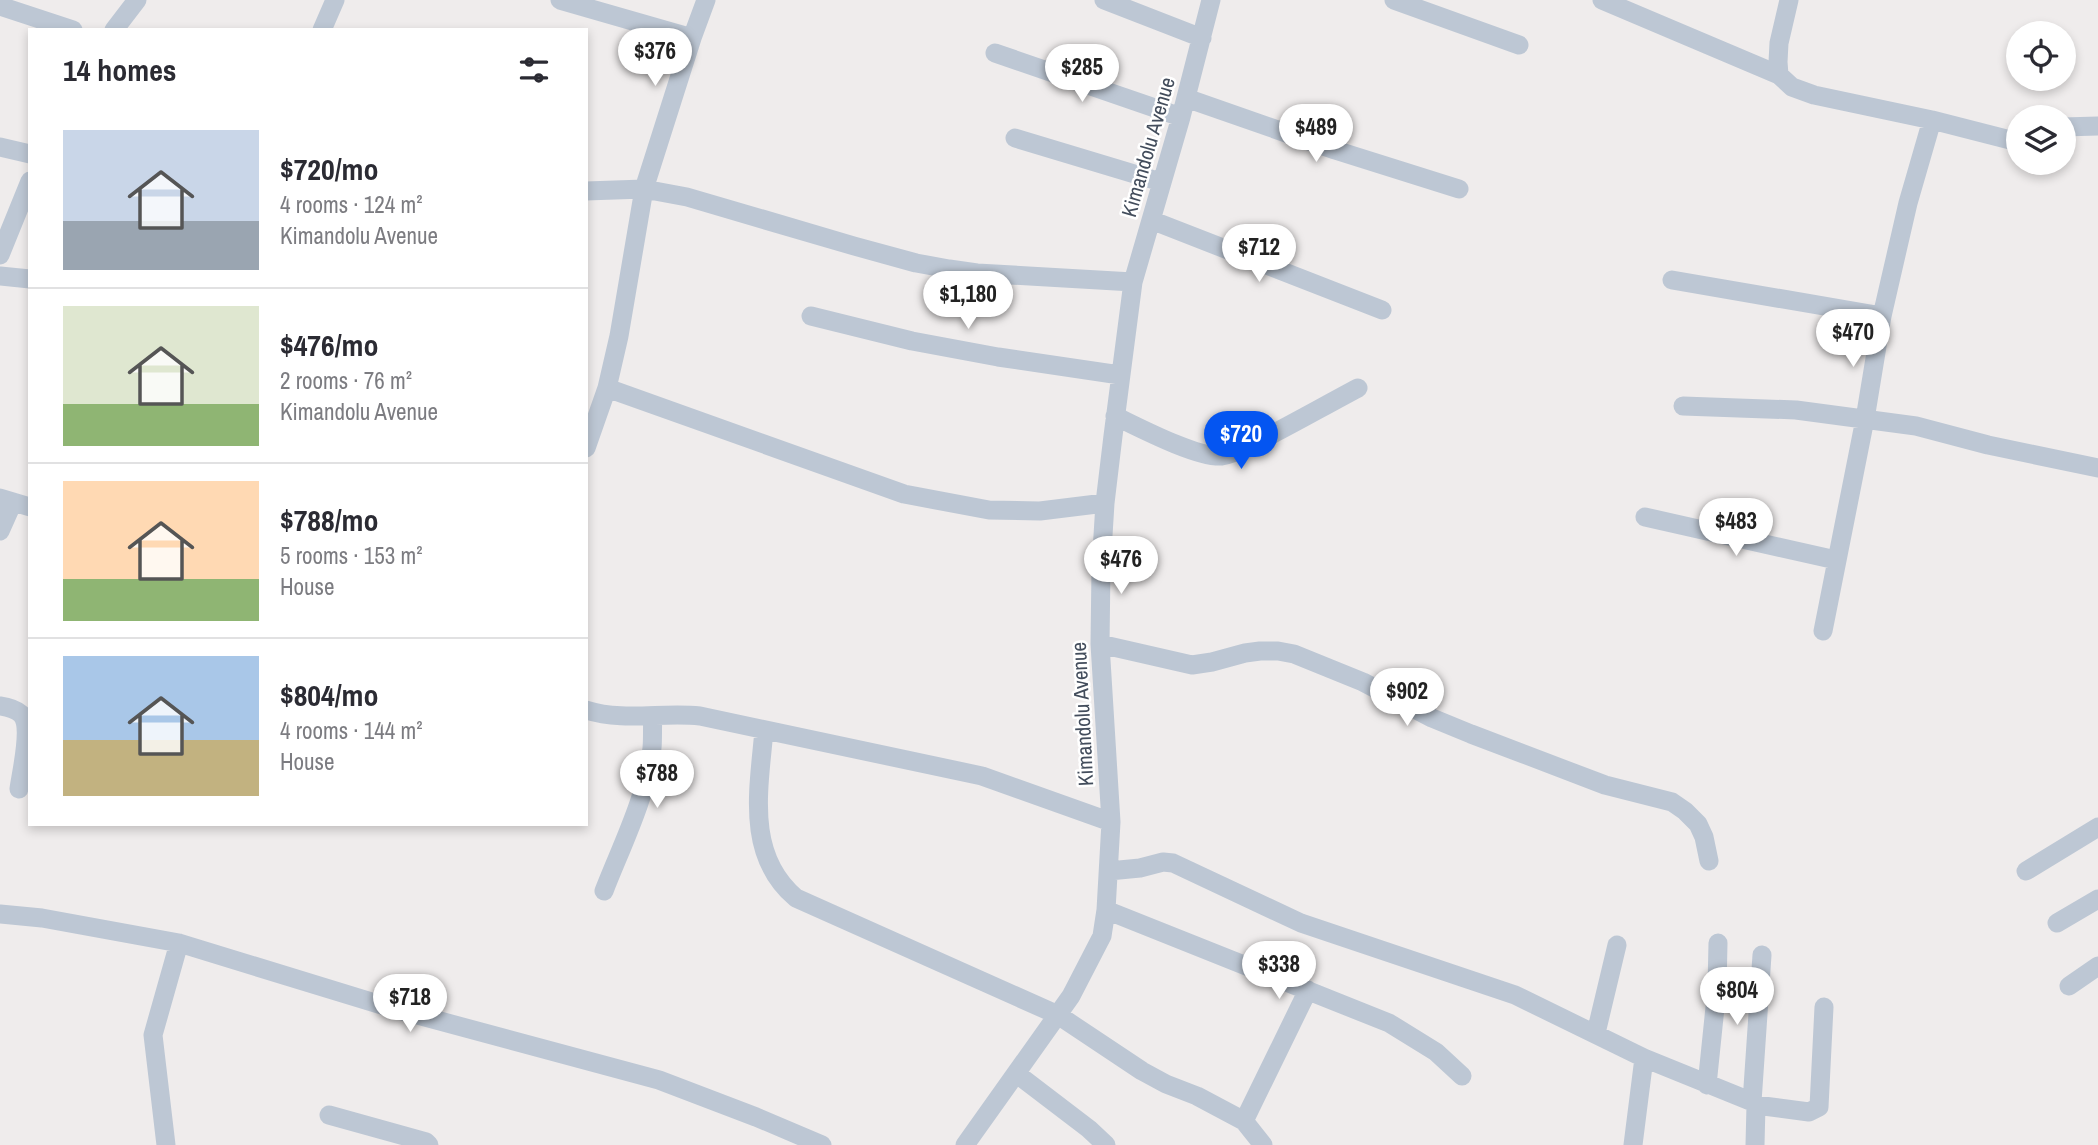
<!DOCTYPE html>
<meta charset="utf-8">
<style>
body{margin:0;font-family:"Archivo Narrow",sans-serif;background:#f7f7f7;color:#2b2b33;height:100vh;display:flex;flex-direction:column;font-size:26px;white-space:nowrap}
*{box-sizing:border-box;margin:0}
p{font-size:23px;color:#7c7c81}
.icon{flex:none;width:38px;height:38px;fill:none;stroke:currentColor;stroke-width:2;stroke-linecap:round;stroke-linejoin:round}
.map{position:relative;flex:1;overflow:hidden}
.sheet{position:absolute;left:28px;top:28px;width:560px;height:798px;display:flex;flex-direction:column;background:#fff;border-radius:0px;box-shadow:0 4px 10px #0003}
.sheet>*{flex:none}
.fabs{position:absolute;left:2006px;top:21px;display:grid;gap:14px}
.fabs a{display:grid;place-items:center;width:70px;height:70px;border-radius:50%;background:#fff;box-shadow:0 4px 10px #0003;font-size:35px}
.price{position:absolute;translate:-50% -60px;padding:0 16px;border-radius:24px;background:#fff;color:#222;font-size:23px;line-height:46px;filter:drop-shadow(0 2px 4px #0008)}
.price::after{content:'';position:absolute;left:50%;top:42px;width:21px;height:16px;margin-left:-10px;background:inherit;clip-path:polygon(0 0,100% 0,50% 100%)}
.price.current{background:#0455f1;color:#fff}
ul{padding:0;list-style:none}
li{display:flex;align-items:center;gap:21px;height:175px;padding:0 35px}
li+li{border-top:2px solid #e1e1e2}
li span{display:grid;place-items:center;flex:none;width:196px;height:140px;border-radius:0px;color:#555}
li>.icon{margin-inline-start:auto}
span .icon{width:84px;height:84px;fill:#fffc;stroke-width:1}
li b{font-size:30px}
h2{display:flex;justify-content:space-between;align-items:center;height:84px;padding:0 35px;font-size:30px}
.map>svg:first-child{display:block}
</style>
<div class="map">
<svg width="2098" height="1145" viewBox="0 0 2098 1145">
<rect width="100%" height="100%" fill="#efecec"/>
<g fill="none" stroke-linecap="round" stroke-linejoin="round">
<path stroke="#bdc7d4" stroke-width="19" d="M560,0L692,38
M1104,0L1202,38
M1394,0L1519,45
M1602,0L1779,75
M1789,0L1779,43L1778,62L1779,75L1792,87L1814,95L1932,120L2018,142
M0,6L73,30
M114,30L137,0
M322,30L335,0
M995,53L1181,117
M1186,98L1335,150L1459,189
M2063,127L2098,126
M1015,138L1161,182
M0,147L30,154
M586,191L644,189L687,197L854,246L916,263L949,269L977,273L1133,282
M1151,220L1382,310
M0,255L30,181
M0,276L30,279
M1672,280L1882,316
M811,316L912,341L998,357L1120,375
M607,388L904,494L989,510L1040,511L1105,503
M1683,406L1796,410L1916,426L1988,445L2098,468
M1115,416C1138,427 1197,458 1222,456C1234,454 1246,447 1257,442C1291,425 1324,406 1358,388
M586,448L607,388L619,336L644,189L692,38L706,0
M0,498L30,507
M1645,517L1836,560
M0,531L13,502
M1823,631L1865,419L1882,316L1908,203L1932,120
M1100,644L1192,665L1212,662L1245,653L1260,651H1278L1294,654L1363,682L1432,718L1471,734L1605,785L1672,802L1685,811L1698,824L1704,837L1709,861
M0,706C7,707 15,709 21,714C33,726 21,772 19,789
M586,710C625,722 660,712 700,716L982,776L1111,822
M764,730C759,789 745,855 796,898L1058,1015L1142,1071L1166,1084L1197,1096L1244,1121L1263,1145
M1109,871L1140,868L1163,862L1173,863L1301,923L1515,995L1644,1058L1755,1103L1756,1105L1755,1145
M2026,871L2098,827
M604,891C621,847 647,796 652,748C653,737 652,726 653,716
M1106,910L1389,1023L1436,1052L1462,1076
M0,914L42,918L179,943L388,1007L659,1080L756,1117L822,1145
M2057,923L2098,899
M2069,986L2098,966
M1596,1033L1617,945
M1017,1074L1089,1129L1106,1145
M1707,1085L1717,988L1718,943
M1752,1102L1762,955
M1756,1105L1809,1112L1819,1107L1824,1007
M329,1115L426,1142L429,1145
M1244,1121L1308,990
M166,1145L153,1035L179,943
M965,1145L1071,996L1102,936L1106,910L1111,822L1100,644L1101,568L1105,503L1113,436L1133,282L1181,117L1211,0
M1633,1145L1644,1058"/>
</g>
<g text-anchor="middle" dominant-baseline="central" stroke-width="5" stroke-linejoin="round" paint-order="stroke">
<g font-size="21" fill="#434d5c" stroke="#fff">
<text transform="translate(1148 147) rotate(-74)">Kimandolu Avenue</text>
<text transform="translate(1082 714) rotate(-93)">Kimandolu Avenue</text>
</g>
</g>
</svg>
<div class="fabs">
<a><svg class="icon" aria-label="locate" viewBox="0 0 24 24"><circle cx="12" cy="12" r="6"/><path d="M12 2v4M12 18v4M2 12h4M18 12h4"/></svg></a>
<a><svg class="icon" aria-label="layers" viewBox="0 0 24 24"><path d="M12 4l9 5-9 5-9-5zM3 14l9 5 9-5"/></svg></a>
</div>
<b class="price" style="left:655px;top:88px">$376</b>
<b class="price" style="left:1082px;top:104px">$285</b>
<b class="price" style="left:1316px;top:164px">$489</b>
<b class="price" style="left:1259px;top:284px">$712</b>
<b class="price" style="left:968px;top:331px">$1,180</b>
<b class="price" style="left:1853px;top:369px">$470</b>
<b class="price current" style="left:1241px;top:471px">$720</b>
<b class="price" style="left:1736px;top:558px">$483</b>
<b class="price" style="left:1121px;top:596px">$476</b>
<b class="price" style="left:1407px;top:728px">$902</b>
<b class="price" style="left:657px;top:810px">$788</b>
<b class="price" style="left:1279px;top:1001px">$338</b>
<b class="price" style="left:1737px;top:1027px">$804</b>
<b class="price" style="left:410px;top:1034px">$718</b>
<section class="sheet">
<h2>14 homes<svg class="icon" aria-label="filters" viewBox="0 0 24 24"><path d="M4 7h16M4 17h16"/><circle cx="9" cy="7" r="2"/><circle cx="15" cy="17" r="2"/></svg></h2>
<ul>
<li><span style="background:linear-gradient(#c9d6e8 65%,#9aa5b1 0)"><svg class="icon" aria-label="home" viewBox="0 0 24 24"><path d="M3 11l9-7 9 7M6 9v11h12V9"/></svg></span><div><b>$720/mo</b><p>4 rooms · 124 m²</p><p>Kimandolu Avenue</p></div></li>
<li><span style="background:linear-gradient(#dfe7d0 70%,#8fb573 0)"><svg class="icon" aria-label="home" viewBox="0 0 24 24"><path d="M3 11l9-7 9 7M6 9v11h12V9"/></svg></span><div><b>$476/mo</b><p>2 rooms · 76 m²</p><p>Kimandolu Avenue</p></div></li>
<li><span style="background:linear-gradient(#ffd9b3 70%,#8fb573 0)"><svg class="icon" aria-label="home" viewBox="0 0 24 24"><path d="M3 11l9-7 9 7M6 9v11h12V9"/></svg></span><div><b>$788/mo</b><p>5 rooms · 153 m²</p><p>House</p></div></li>
<li><span style="background:linear-gradient(#a9c7e8 60%,#c2b280 0)"><svg class="icon" aria-label="home" viewBox="0 0 24 24"><path d="M3 11l9-7 9 7M6 9v11h12V9"/></svg></span><div><b>$804/mo</b><p>4 rooms · 144 m²</p><p>House</p></div></li>
</ul>
</section>
</div>
